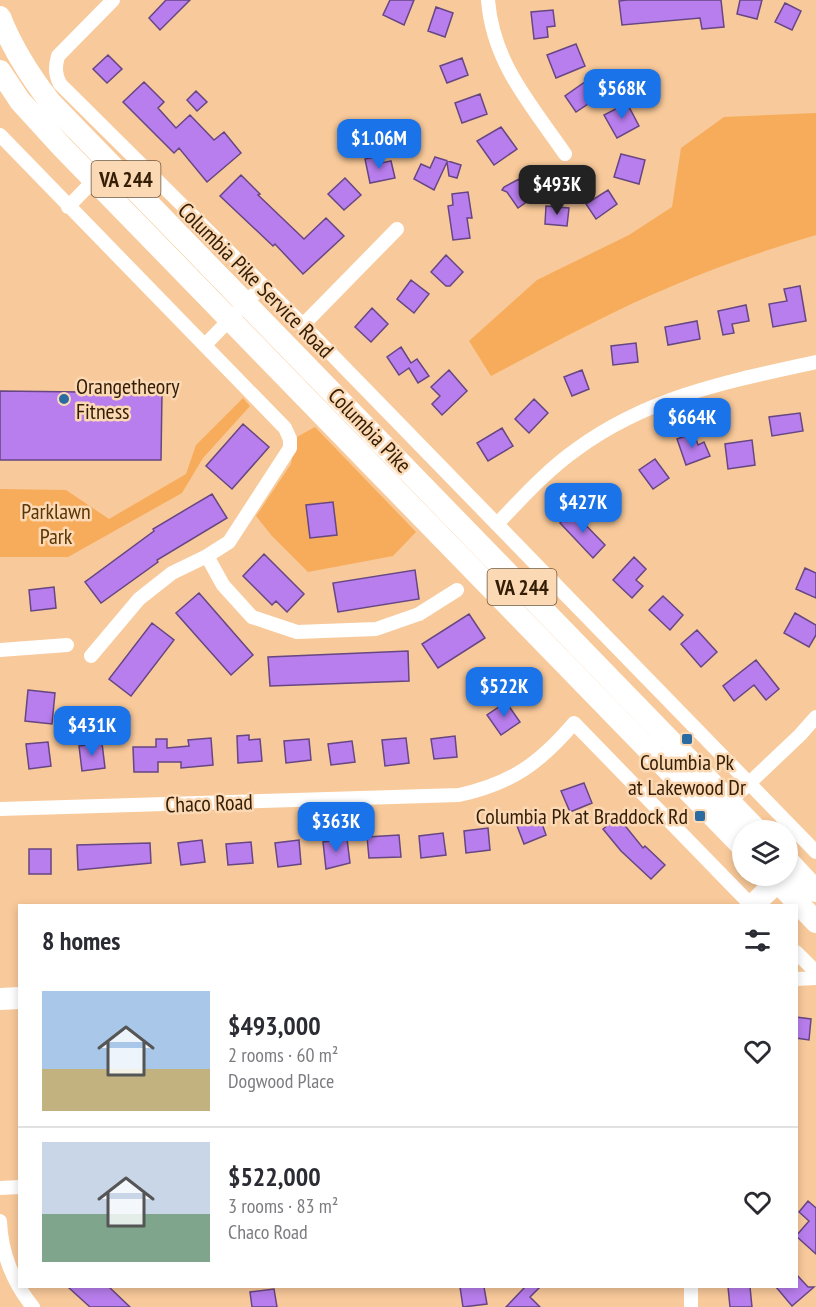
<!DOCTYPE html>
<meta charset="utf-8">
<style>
body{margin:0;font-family:"PT Sans Narrow",sans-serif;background:#f7f7f7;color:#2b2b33;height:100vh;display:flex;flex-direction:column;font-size:22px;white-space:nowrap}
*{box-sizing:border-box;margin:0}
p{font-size:20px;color:#7c7c81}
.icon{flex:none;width:33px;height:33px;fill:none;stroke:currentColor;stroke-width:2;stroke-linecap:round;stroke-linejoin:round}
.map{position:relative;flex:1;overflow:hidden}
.details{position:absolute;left:18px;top:904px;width:780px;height:384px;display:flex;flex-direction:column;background:#fff;border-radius:0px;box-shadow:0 3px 9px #0003}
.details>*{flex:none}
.fabs{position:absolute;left:732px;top:820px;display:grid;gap:12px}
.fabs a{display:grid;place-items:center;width:66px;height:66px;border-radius:50%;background:#fff;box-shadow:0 3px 9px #0003;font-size:30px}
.price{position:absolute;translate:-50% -51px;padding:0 14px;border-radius:12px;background:#1a73e8;color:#fff;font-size:20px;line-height:39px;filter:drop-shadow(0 2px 3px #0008)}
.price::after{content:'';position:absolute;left:50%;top:36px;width:18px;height:14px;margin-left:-9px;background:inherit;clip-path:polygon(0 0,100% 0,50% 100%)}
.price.current{background:#222;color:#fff}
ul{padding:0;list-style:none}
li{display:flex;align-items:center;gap:18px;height:150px;padding:0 24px}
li+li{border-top:2px solid #e1e1e2}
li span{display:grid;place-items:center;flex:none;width:168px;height:120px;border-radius:0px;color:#555}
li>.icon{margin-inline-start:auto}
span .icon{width:72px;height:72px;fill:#fffc;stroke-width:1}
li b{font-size:26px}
h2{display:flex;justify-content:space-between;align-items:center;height:72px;padding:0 24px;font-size:26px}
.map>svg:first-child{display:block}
</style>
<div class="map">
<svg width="816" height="1307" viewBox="0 0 816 1307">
<rect width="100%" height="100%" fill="#f8c99a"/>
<path fill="#f7ac5b" d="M816,113V235C769,249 722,265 677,284C613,310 552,344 491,376L469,341L537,280L629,235L672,207L681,148L724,117Z
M243,398L250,406L203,458L182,493L68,557H0V489L66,490L109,519L186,474L196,445Z
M315,427L416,532L393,556L308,572L272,536L256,516L291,464L295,438Z"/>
<path fill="#b87eed" stroke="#664683" stroke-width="1.5" d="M166,0H190L160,30L149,18Z
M390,0H414L404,25L383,15Z
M627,0H721L724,27L702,29L700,18L622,25L619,1Z
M740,0H762L757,19L737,14Z
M785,3L801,11L792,30L775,22Z
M436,7L453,13L445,37L428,31Z
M553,10L555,26L547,27L548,37L534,39L531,12Z
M576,44L585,66L556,78L547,55Z
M108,55L122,69L107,83L93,69Z
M462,58L468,75L447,83L440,66Z
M589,79L600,96L576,112L565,96Z
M144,82L164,102L158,108L176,128L190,115L214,140L224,132L241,153L207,182L179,148L174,153L123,102Z
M196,91L207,102L197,111L187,100Z
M480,94L487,114L462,123L455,103Z
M627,103L639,126L617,138L604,115Z
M501,127L517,149L494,165L477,141Z
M621,154L645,160L639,184L614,177Z
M379,156L381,163L391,161L395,178L370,183L365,159Z
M435,157L461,165L457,178L449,176L447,162L434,190L414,179L421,164L430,168Z
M241,175L260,194L258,195L304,239L326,218L344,236L303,274L275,244L273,246L220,196Z
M345,178L361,195L344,210L328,194Z
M519,179L532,198L518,208L507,192L502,190L504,187Z
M608,190L617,204L596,219L586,204Z
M468,192L472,218H467L470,238L453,240L448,206L453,205L452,194Z
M546,206L569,208L567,226L545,224Z
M446,255L463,272L450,286H446L431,272Z
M411,280L429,294L414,313L397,299Z
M800,286L806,321L773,327L769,304L787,301L784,289Z
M746,305L749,321L732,324L734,333L723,335L718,311Z
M372,308L388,324L371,342L355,327Z
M697,321L700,339L668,345L665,327Z
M636,343L638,362L613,365L611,346Z
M401,347L411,363L417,359L429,376L418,383L409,368L399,375L387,357Z
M449,370L467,391L442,415L432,404L440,396L431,387Z
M582,370L589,389L572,396L564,377Z
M0,391L162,393L161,460H0Z
M534,399L548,413L529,433L515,419Z
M800,413L803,431L772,436L769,417Z
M243,424L269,447L232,489L206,466Z
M502,428L513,446L488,461L477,443Z
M694,433L698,445L704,442L710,456L686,465L677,439Z
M752,440L755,465L728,469L725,444Z
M655,459L669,478L653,489L639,470Z
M212,494L227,518L157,560L158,562L101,603L85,582L154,531L153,529Z
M333,502L337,535L310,538L306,505Z
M572,511L605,545L593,558L560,523Z
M264,554L304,594L287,612L276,601L272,605L243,576Z
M634,557L646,569L636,580L643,586L632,598L613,580Z
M805,568L816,573V598L796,589Z
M415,570L419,599L338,612L333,583Z
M54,587L56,608L31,611L29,590Z
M199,593L253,655L231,675L176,613Z
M663,596L683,615L670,630L649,610Z
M795,613L816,625V635L809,647L784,633Z
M469,614L485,638L438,668L422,644Z
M152,623L174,640L131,696L109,679Z
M697,630L717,652L701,667L681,644Z
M408,651L409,681L270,686L268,657Z
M756,660L779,689L766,700L754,685L734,701L723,686Z
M28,690L55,693L52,724L25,721Z
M506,702L520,722L501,735L487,715Z
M249,735V740L260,739L262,761L238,763L237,736Z
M455,736L457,757L434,759L431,739Z
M211,738L213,765L181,768V762H158V772H134L133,747H156V739H167V748L189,746L188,740Z
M406,738L409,763L385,766L382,740Z
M309,739L311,760L286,763L284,741Z
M352,741L355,762L331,765L328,744Z
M48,742L51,766L29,769L26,744Z
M102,743L105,768L82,771L79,746Z
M584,783L592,803L570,812L561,791Z
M537,809L546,835L524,844L514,818Z
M618,817L643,848L645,846L665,865L651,879L621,851L603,829Z
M488,828L490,850L466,853L464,831Z
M443,833L446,855L421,858L419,836Z
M399,835L401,857L369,858L367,837Z
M347,839L350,863L326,869L323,842Z
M202,840L205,862L181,865L178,843Z
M299,840L301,864L278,867L275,843Z
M251,842L253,863L228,865L226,844Z
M150,843L151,863L78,870L77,845Z
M29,849H51V874H29Z
M796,1017L811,1019L809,1040L796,1038Z
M808,1201L816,1208V1254L796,1236L809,1221L799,1212Z
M796,1274L808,1287H814L792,1306L776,1287H796Z
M68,1287H109L130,1307H90Z
M460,1287H484L487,1304L463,1307Z
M525,1287H540L530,1297L540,1307H506Z
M728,1287H750L752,1307H730Z
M274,1289L277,1307H252L250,1292Z"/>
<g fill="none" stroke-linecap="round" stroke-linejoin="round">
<path stroke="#fff" stroke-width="14" d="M113,0L58,56C55,67 55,74 60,84L303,325L816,852
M488,0C493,63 530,103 565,154
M0,135L285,428L290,439V448L229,542L207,556L172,573L139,599L91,656
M68,207L94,180
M303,325L397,229
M205,345L263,285
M497,524C522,498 547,470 577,449C650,396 730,381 816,362
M207,556L223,585L252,617L297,632L376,629L419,614L457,590
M0,650L67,645
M724,807L800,735L816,717
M0,809L459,795C511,784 540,763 574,723L752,906
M796,952L816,972
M796,979L816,978
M0,1188L20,1187
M0,1221C1,1252 13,1283 33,1307
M691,1287V1307"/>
<path stroke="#fff" stroke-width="22" d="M0,17C12,48 30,76 50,102L758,831
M0,71L20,101L62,147L742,846
M788,861L816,891
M772,876L816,922
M752,906L783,876
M0,999L20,998"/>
</g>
<g fill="#2a6ca2" stroke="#fcd9b5" stroke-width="2">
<circle cx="64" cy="399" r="6"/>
<rect x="681" y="733" width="12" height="12" rx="3"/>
<rect x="694" y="810" width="12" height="12" rx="3"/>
</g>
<g text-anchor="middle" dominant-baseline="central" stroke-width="5" stroke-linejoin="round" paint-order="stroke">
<g fill="#fcd9b5" stroke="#6f5539" stroke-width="1.5">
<rect x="91.5" y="161" width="69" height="36" rx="4.5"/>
<rect x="487.5" y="569" width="69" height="36" rx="4.5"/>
</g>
<g font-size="21" font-weight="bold" fill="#331d04">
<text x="126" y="179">VA 244</text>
<text x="522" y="587">VA 244</text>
</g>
<g font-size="22" fill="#331d04" stroke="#fcd9b5">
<text transform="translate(256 280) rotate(45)">Columbia Pike Service Road</text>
<text transform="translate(370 430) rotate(46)">Columbia Pike</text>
<text transform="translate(209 803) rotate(-2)">Chaco Road</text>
</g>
<g font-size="22" fill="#331d04" stroke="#fcd9b5" text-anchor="start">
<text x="76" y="386">Orangetheory<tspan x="76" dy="25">Fitness</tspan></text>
<text x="687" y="762" text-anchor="middle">Columbia Pk<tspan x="687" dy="25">at Lakewood Dr</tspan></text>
<text x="688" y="816" text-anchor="end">Columbia Pk at Braddock Rd</text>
</g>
<g font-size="22" fill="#5b3605" stroke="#fcd9b5">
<text x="56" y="511">Parklawn<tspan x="56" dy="25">Park</tspan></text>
</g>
</g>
</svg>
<div class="fabs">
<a><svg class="icon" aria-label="layers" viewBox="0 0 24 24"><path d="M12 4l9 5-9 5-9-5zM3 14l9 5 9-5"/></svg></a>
</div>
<b class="price" style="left:622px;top:120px">$568K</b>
<b class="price" style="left:379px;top:170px">$1.06M</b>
<b class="price current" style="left:557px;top:216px">$493K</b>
<b class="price" style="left:692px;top:449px">$664K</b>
<b class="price" style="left:583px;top:534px">$427K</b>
<b class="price" style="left:504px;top:718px">$522K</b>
<b class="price" style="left:92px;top:757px">$431K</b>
<b class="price" style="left:336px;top:853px">$363K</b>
<section class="details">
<h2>8 homes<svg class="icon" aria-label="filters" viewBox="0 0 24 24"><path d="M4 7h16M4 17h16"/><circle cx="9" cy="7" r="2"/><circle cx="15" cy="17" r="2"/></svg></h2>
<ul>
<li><span style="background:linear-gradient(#a9c7e8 65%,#c2b280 0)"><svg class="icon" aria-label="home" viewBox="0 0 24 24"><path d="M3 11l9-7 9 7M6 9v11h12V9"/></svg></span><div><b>$493,000</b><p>2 rooms · 60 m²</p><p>Dogwood Place</p></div><svg class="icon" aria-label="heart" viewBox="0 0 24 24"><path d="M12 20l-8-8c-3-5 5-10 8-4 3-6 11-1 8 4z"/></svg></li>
<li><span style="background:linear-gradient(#c9d6e8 60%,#7fa58c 0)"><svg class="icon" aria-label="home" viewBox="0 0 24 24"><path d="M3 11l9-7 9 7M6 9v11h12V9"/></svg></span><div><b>$522,000</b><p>3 rooms · 83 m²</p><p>Chaco Road</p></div><svg class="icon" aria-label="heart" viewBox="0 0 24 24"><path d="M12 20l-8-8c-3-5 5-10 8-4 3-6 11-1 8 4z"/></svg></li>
</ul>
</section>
</div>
